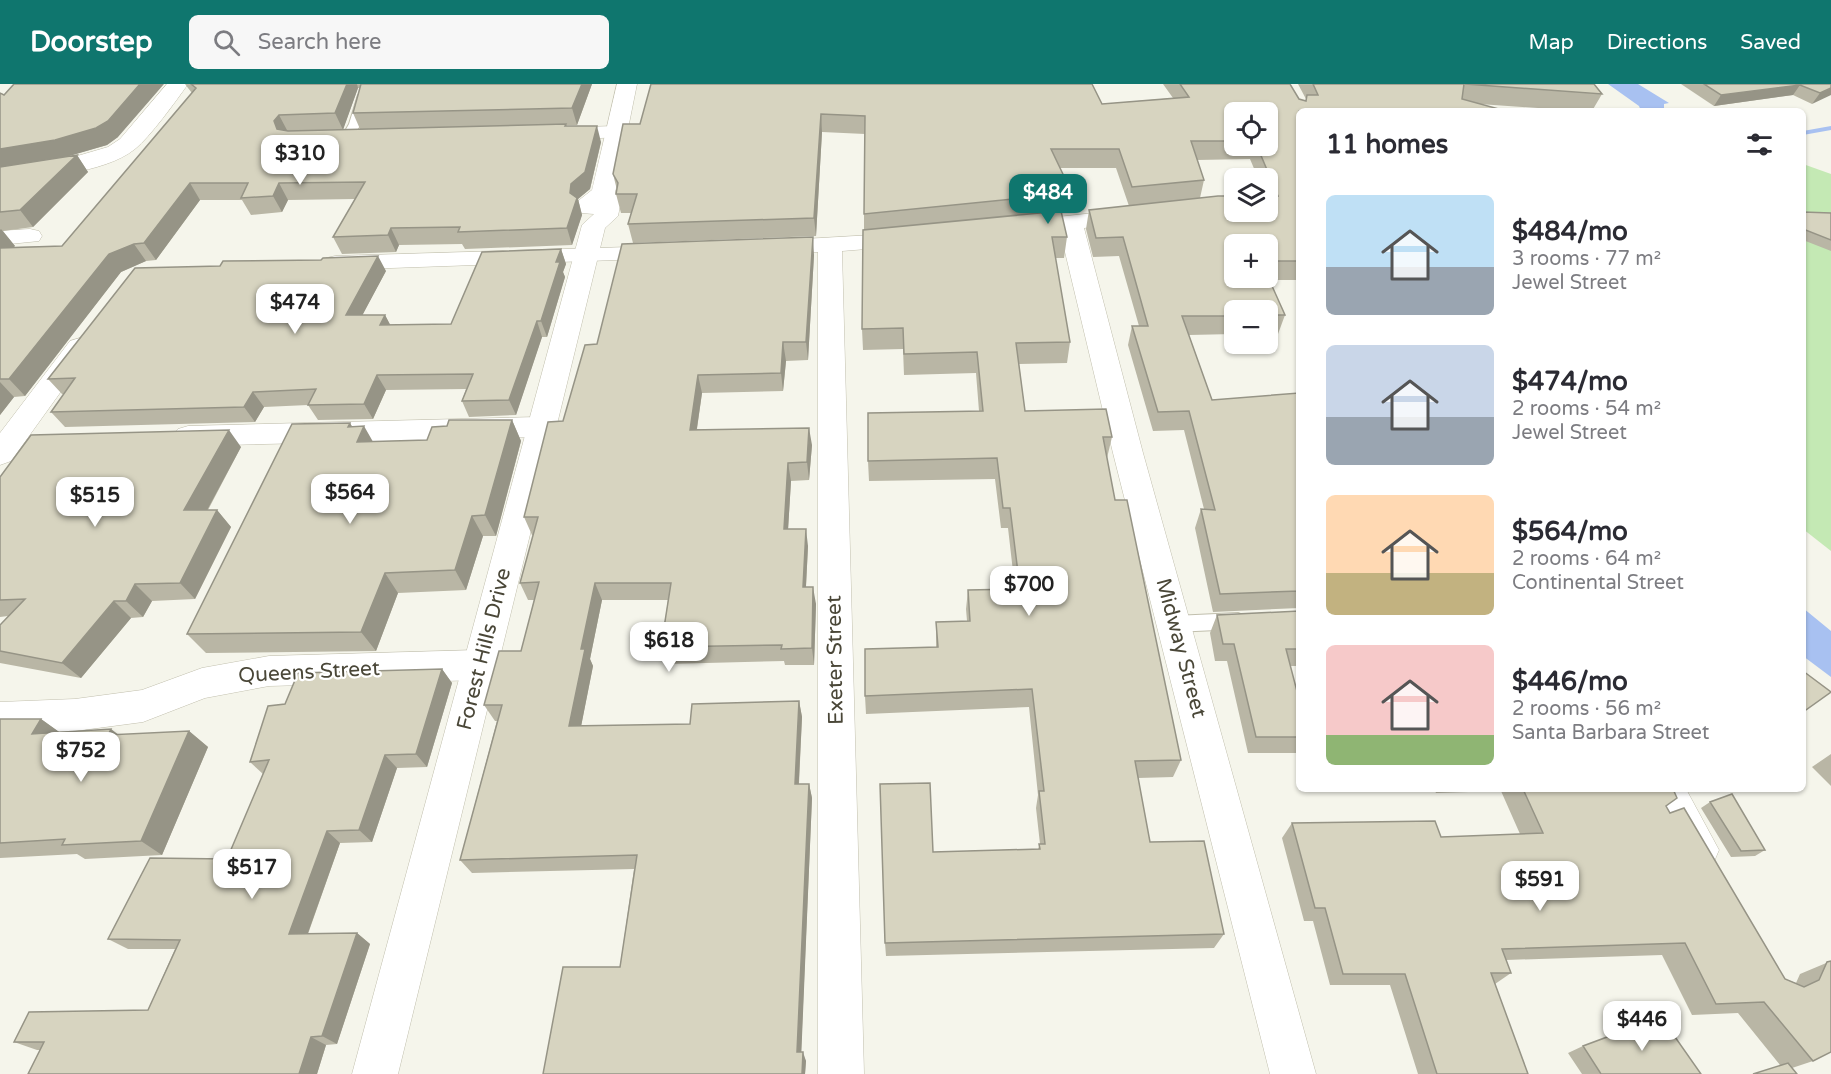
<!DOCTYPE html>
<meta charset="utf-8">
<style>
body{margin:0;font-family:"Varela Round",sans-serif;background:#f7f7f7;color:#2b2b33;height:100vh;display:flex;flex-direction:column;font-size:22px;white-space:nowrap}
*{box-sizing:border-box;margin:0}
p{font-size:20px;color:#7c7c81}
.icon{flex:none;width:33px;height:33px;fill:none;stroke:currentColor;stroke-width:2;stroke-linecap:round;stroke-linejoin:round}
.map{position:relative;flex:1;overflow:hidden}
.side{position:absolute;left:1296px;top:24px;width:510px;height:684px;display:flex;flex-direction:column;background:#fff;border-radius:9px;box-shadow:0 2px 4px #0004}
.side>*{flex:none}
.controls{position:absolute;left:1224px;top:18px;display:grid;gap:12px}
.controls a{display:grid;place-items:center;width:54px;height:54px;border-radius:9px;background:#fff;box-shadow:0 2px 4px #0004;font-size:30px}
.price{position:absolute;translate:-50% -51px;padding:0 14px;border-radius:12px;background:#fff;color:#222;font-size:20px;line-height:39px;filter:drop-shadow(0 2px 3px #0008)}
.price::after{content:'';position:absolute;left:50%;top:36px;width:18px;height:14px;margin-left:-9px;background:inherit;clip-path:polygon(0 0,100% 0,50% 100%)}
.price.active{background:#0f766e;color:#fff}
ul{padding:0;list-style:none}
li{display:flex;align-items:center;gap:18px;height:150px;padding:0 30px}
li span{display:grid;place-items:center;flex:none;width:168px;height:120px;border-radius:9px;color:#555}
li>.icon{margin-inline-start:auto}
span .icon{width:72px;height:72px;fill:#fffc;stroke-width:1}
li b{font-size:26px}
h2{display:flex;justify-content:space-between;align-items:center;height:72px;padding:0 30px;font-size:26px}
header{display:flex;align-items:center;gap:36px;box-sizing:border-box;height:84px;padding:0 30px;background:#0f766e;color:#fff}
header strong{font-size:28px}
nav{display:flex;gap:33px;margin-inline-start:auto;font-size:21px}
.search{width:420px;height:54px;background:#f7f7f7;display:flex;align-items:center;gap:15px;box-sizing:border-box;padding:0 21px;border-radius:9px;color:#7c7c81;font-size:22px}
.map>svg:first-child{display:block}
</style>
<header>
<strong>Doorstep</strong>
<div class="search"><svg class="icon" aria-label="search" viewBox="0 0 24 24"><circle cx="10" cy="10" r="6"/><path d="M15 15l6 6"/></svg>Search here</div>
<nav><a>Map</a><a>Directions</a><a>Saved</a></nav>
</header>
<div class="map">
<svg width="1831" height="990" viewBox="0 0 1831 990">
<rect width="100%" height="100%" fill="#f5f5eb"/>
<path fill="#c4e9b4" d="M1803,80L1831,90V467L1803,445Z"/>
<path fill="#a8c1f1" d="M1608,0H1638L1669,19L1664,20V27H1641L1639,22Z
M1803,524L1831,547V593L1803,572Z"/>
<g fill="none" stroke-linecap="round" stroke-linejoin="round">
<path fill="#a8c1f1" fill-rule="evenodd" d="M1831,42V46L1803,51V47Z"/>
<defs>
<path id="service" d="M358,11L368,13L361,40L351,56H343L341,54L349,40Z
M1238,529L1245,532L1247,537L1245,542L1238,545L1174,548L1167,545L1165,540L1167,535L1174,532Z"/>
<path id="minor" d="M167,0H188C176,17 150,53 135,65C104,90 38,93 0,100V86L67,75L108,63L120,55Z
M616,42L624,43L627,48L624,53L553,56L545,55L542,50L545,45L553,44Z
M1131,125L1139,127L1143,132L1139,137L1084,144L1143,369L1316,990H1270L1113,369L1060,147L1021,151L1013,149L1009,144L1013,139L1021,137Z
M30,145L39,147L42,152L39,157L0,161V147Z
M907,149L916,151L919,156L916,161L842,167L864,990H818V168L770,171L761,169L758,164L761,159L770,157Z
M664,162L673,164L676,169L673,174L335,186L326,184L323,179L326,174L335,172Z
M80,254L90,257L93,263L11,377L0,381V349L70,257Z
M540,333L550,336L555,343L550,350L540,353L188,362L178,359L173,352L178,345L188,342Z
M479,566L491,571L497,581L491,591L479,596L269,602L205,614L143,638L75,647L0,650V618L75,615L142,606L202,584L269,572Z
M1646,705H1686L1719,766L1713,780L1699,785L1685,780Z"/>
<path id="tertiary" d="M617,0H637L615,109L621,117L618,132L605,144L398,990H352L582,141L594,130L581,129L577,124L578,117L592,106Z"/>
</defs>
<use href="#service" stroke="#c1bfad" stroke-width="2"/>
<use href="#minor" stroke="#c1bfad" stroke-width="1"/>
<use href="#tertiary" stroke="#c1bfad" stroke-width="1"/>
<use href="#service" fill="#fff" fill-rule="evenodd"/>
<use href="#minor" fill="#fff" fill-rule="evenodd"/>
<use href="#tertiary" fill="#fff" fill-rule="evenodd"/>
</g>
<path fill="#b9b6a5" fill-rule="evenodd" d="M185,0H592L577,41H566L567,42L601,58L590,105L578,115L582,131L572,161L465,165L462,160L399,161L396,168L342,170L333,153L355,115L288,116L282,128L251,131L242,116H200L156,176L146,177L121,188L25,312L14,313L0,331V9L118,53L107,61L68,72L77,71L88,88L33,143L3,147L15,162L13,163L62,162L192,9L188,4ZM358,4H360L353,29L360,45H343Z
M651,0L1102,20L1173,14L1163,0H1290L1299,15L1305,17L1306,15L1298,0H1594L1602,10L1592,27H1580L1479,20L1299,27V196H1268L1285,231L1278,250H1268V226H1234V250L1189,251L1212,316L1299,309V524L1213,528L1195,444L1201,425H1204L1184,346L1153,347L1128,261L1132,242H1139L1119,172L1093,173L1086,145L1089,126L1129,122L1116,84H1060L1072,109L1069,128L1061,129L1067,153L1064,174H1055L1070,258L1067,279L1019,280L1025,327L1112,353L1107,374L1115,416L1181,676L1173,693L1138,694L1150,758L1224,850L1214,864L886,872L885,859L933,768L1038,765L1040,760L1036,724L1038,711L1029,623L866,630L865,612L936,563V538L967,537L966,525L968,506L1015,505L1008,444H1001L995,395L869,397L868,377L979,327L976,289L904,291L903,265L863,266L862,245L864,146V130L865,50L822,48L816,152L633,159L628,140L631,129H621L616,110L617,106L613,90L640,40ZM1234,28L1268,62H1234ZM1250,75L1258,94H1268V128L1200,114L1204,96L1197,76ZM1234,160H1268V194Z
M1681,0H1831L1812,20L1793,11L1714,22Z
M1803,128L1831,129V167L1803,156Z
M561,165L566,180L563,188L565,193L547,253H542L516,331L469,333L462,317L466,305L386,306L373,335L318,336L308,321L264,323L255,338L65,343L51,328L64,310H62L48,295L386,187L362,231H385L390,241L451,240Z
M814,171L808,276L786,277L783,307L702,309L697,345L812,361L809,396L791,397L788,445L808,462L806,503L816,520L814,581H785L784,577L667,580L661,563L668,516H602L590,575L593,582L581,642L690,640L799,617L802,633L799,700H809L812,714L801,968L806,977L805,990H543L620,883L634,785L472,789L460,776L497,637H495L484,621L521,567L534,516H528L520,499L533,451H532L524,433L563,337L597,260Z
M512,336L521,357L496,452H483L466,506L398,509L376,567L206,569L187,550L350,339L352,343L373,358L427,356L447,342Z
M241,363L208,426H217L231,443L195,515L152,517L143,533L131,534L81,594L0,579V541L8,532L0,533V393Z
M1299,527V582H1290L1299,615V669H1248L1227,577H1215L1210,549L1217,531Z
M442,585L452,599L427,683L397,684L372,758L340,759L308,850L357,849L370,860L337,960L326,961L317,990H28L40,966H37L14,958L148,926L175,865H128L108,855L227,775L263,690L250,678L285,620Z
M0,635H41L59,648L119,651L189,647L208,663L162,771L85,775L77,770L0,774Z
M1831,670V702L1812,683Z
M1434,705H1673L1666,722L1670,729L1785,895L1796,899L1800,890L1831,877L1813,977L1792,984L1780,981L1738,929L1692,931L1662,871L1506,876L1511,889L1495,900L1528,990H1418L1390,901H1330L1313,837H1304L1282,754L1292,739L1441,753L1520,750L1501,707L1436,709Z
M1710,718L1765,766L1755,772L1731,773L1701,724Z
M1583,962L1701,990H1582L1568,969Z"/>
<path fill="#969486" d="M140,0H164L118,53L107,61L66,73L0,84V65Z
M347,0H357L358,4L343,46L335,29Z
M582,0H592L577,41L572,24Z
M1800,1L1793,11L1714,22L1721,11Z
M1831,4V11L1812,20L1820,9Z
M821,30L822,48L816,152L814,134Z
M279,31L288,48L277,45L274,37Z
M597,42L601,58L590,105L578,115L582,131L572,161L567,144L571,100Z
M77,71L88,88L33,143L20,126Z
M190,99L200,116L156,176L144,159Z
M279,99L288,116L282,128L273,112Z
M391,144L399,161L396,168L388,151Z
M1,145L15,162L0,177V146Z
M813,153L814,171L808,276L806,258Z
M134,160L146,177L121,188L25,312L9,295L109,170Z
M561,165L566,180L563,188L565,193L547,253L541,237L556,178Z
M378,172L386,187L354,247L346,231Z
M385,231L393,246L380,241Z
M537,237L542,253L516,331L509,316Z
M783,258L786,277L783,307L781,289Z
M377,291L386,306L373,335L364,320Z
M698,291L702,309L694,364L690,346Z
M0,298L14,313L0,331Z
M253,308L264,323L255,338L244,323Z
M512,336L521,357L496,452L485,431Z
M350,339L359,354L364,342L376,363L370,379L348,343Z
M809,344L812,361L809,396L807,378Z
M229,346L241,363L198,443L184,426Z
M788,379L791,397L787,463L784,445Z
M217,426L231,443L195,515L180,499Z
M472,432L483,452L466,506L455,486Z
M806,445L808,462L805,520L803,503Z
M385,489L398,509L376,567L361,548Z
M595,499L602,516L590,575L593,582L578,658L569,642L581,565Z
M135,500L152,517L143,533L126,517Z
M813,503L816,520L814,581L812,564Z
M114,517L131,534L81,594L62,579Z
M442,585L452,599L427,683L416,670Z
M799,617L802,633L798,714L795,700Z
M41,635L62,650H32Z
M111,645L132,661L108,651Z
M189,647L208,663L162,771L141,757Z
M385,671L397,684L372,758L359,746Z
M809,700L812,714L801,977L797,968Z
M327,747L340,759L304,860L289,850Z
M357,849L370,860L337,960L322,952Z
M311,953L326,961L317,990H299Z
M803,968L806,977L805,990H802Z"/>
<path fill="#d7d4c0" stroke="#969486" stroke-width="1.5" d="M14,0H140L108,37L96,44L55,56L0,65V9L4,11Z
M191,0H347L335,29L279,31L274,37L277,45L288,47L566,40L565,42H597L585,88L571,100L570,109L577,114L567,144L458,148L460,143L391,144L388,151L333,153L365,98L279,99L273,112L241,114L248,99H190L144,159L134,160L109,170L9,295H0V164L62,162L196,4Z
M361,0H582L572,24L353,29Z
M651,0H1092L1102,20L1189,13L1180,0H1290L1299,15L1306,17L1307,11H1318L1313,0H1464L1462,15L1506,27H1299V177H1268V160H1234V194L1268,193L1285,231H1268V226H1234V232H1182L1212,316L1299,309V507L1220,510L1201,425L1215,426L1189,327L1158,328L1132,242H1148L1123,153L1096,154L1089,126L1218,112H1234V128H1268V112H1278L1257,62H1268V28H1234V57H1191L1204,96L1132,103L1119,65H1051L1072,109L864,130L865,32L821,30L814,134L628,140L637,110H616L618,99L613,90L623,40H640Z
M1465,0H1594L1602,10Z
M1704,0H1831V4L1820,9L1800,1L1721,11Z
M77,71L20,126L0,128V83Z
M1061,127L1067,153H1052L1070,258L1016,259L1025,327L1106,325L1112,353H1103L1115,416H1127L1181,676L1135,677L1150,758L1204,757L1224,850L885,859L880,700L930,699L933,768L1040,765L1039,760H1045L1039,707H1044L1032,605L865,612V565L938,563L936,538L970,537L968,506L1020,505L1010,424H1003L997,374L868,377V329L983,327L977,268L904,270L903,244L862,245L863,146Z
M1803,128L1831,129V156L1803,145Z
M813,153L806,258H783L781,289L698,291L690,346L809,344L807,378L788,379L784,445H806L803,503H813L812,564L781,565L782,561L661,563L671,499H595L581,565H585L569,642L690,640L692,620L799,617L795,700H809L797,968H803L802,990H543L563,883H620L637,771L460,776L502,621H484L499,567H521L539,498L520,499L538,433H524L548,338L563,337L585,261L597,260L622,160Z
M561,165L556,178H560L541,237H537L509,316L462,317L473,290L377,291L364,320L308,321L316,305L253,308L244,323L51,328L75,294L48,295L135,184L220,182L223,177L321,176L323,174L378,172L346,231H385L380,241L451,240L482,168Z
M449,336H512L485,431L472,432L455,486L385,489L361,548L187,550L292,340L350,339L348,343L364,342L357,358L427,356L432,343L447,342Z
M229,346L184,426H217L180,499L135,500L126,517H114L62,579L0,567V541L25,515L0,516V393L31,351Z
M1299,527V565H1286L1299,615V653H1256L1234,560H1223L1217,531Z
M442,585L416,670L385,671L359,746L327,747L289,850L357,849L322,952L311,953L299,990H28L44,958H14L29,928L148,926L180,856L108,855L150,774L227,775L269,676L250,678L268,622L285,620L298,589Z
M1803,587L1831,608L1803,628Z
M0,635H41L32,650L111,645L108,651L189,647L141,757L62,761L65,755L0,759Z
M1523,705H1673L1677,714L1666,722L1670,729L1684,724L1785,895L1804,903L1819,896L1827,878L1831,877V968L1813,977L1764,918L1716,920L1685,859L1502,865L1511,889H1491L1528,990H1437L1405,890H1343L1325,824H1315L1292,739L1435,737L1441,753L1543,749Z
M1732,710L1765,766L1741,767L1710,718Z
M1661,933L1701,990H1601L1583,962Z
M1788,979L1797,990H1753Z"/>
<g text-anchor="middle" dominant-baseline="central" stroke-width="4.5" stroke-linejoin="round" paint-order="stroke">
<g font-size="21" fill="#4a4738" stroke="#fff">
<text transform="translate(1181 564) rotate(75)">Midway Street</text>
<text transform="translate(484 565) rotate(-76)">Forest Hills Drive</text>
<text transform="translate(835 576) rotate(-91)">Exeter Street</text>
<text transform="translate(309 588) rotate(-3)">Queens Street</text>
</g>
</g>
</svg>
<div class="controls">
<a><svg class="icon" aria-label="locate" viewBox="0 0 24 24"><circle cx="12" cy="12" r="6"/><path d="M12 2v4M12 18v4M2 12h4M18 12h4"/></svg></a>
<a><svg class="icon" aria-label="layers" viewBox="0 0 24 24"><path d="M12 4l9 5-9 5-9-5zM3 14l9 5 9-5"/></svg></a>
<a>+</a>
<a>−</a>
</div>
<b class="price" style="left:300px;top:102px">$310</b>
<b class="price active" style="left:1048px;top:141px">$484</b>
<b class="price" style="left:295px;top:251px">$474</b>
<b class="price" style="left:350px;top:441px">$564</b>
<b class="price" style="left:95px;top:444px">$515</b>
<b class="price" style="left:1029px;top:533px">$700</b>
<b class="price" style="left:669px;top:589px">$618</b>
<b class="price" style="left:81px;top:699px">$752</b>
<b class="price" style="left:252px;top:816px">$517</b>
<b class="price" style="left:1540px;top:828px">$591</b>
<b class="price" style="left:1642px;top:968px">$446</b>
<section class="side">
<h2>11 homes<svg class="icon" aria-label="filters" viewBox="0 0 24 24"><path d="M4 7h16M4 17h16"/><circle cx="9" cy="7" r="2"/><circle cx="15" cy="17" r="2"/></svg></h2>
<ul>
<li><span style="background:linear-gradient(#bfe0f5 60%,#9aa5b1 0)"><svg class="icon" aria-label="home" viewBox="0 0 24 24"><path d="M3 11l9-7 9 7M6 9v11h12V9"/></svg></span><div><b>$484/mo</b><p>3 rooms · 77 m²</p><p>Jewel Street</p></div></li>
<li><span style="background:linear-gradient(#c9d6e8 60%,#9aa5b1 0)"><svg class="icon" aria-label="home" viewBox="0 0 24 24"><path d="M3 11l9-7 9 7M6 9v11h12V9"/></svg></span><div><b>$474/mo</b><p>2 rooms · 54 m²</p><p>Jewel Street</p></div></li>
<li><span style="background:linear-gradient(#ffd9b3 65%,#c2b280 0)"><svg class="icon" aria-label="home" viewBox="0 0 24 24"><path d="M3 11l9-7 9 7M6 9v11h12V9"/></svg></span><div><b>$564/mo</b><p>2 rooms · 64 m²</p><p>Continental Street</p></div></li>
<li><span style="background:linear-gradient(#f6c9c9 75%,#8fb573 0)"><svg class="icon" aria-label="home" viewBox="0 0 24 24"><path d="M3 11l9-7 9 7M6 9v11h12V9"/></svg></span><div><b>$446/mo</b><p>2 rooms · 56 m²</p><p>Santa Barbara Street</p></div></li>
</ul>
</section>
</div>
